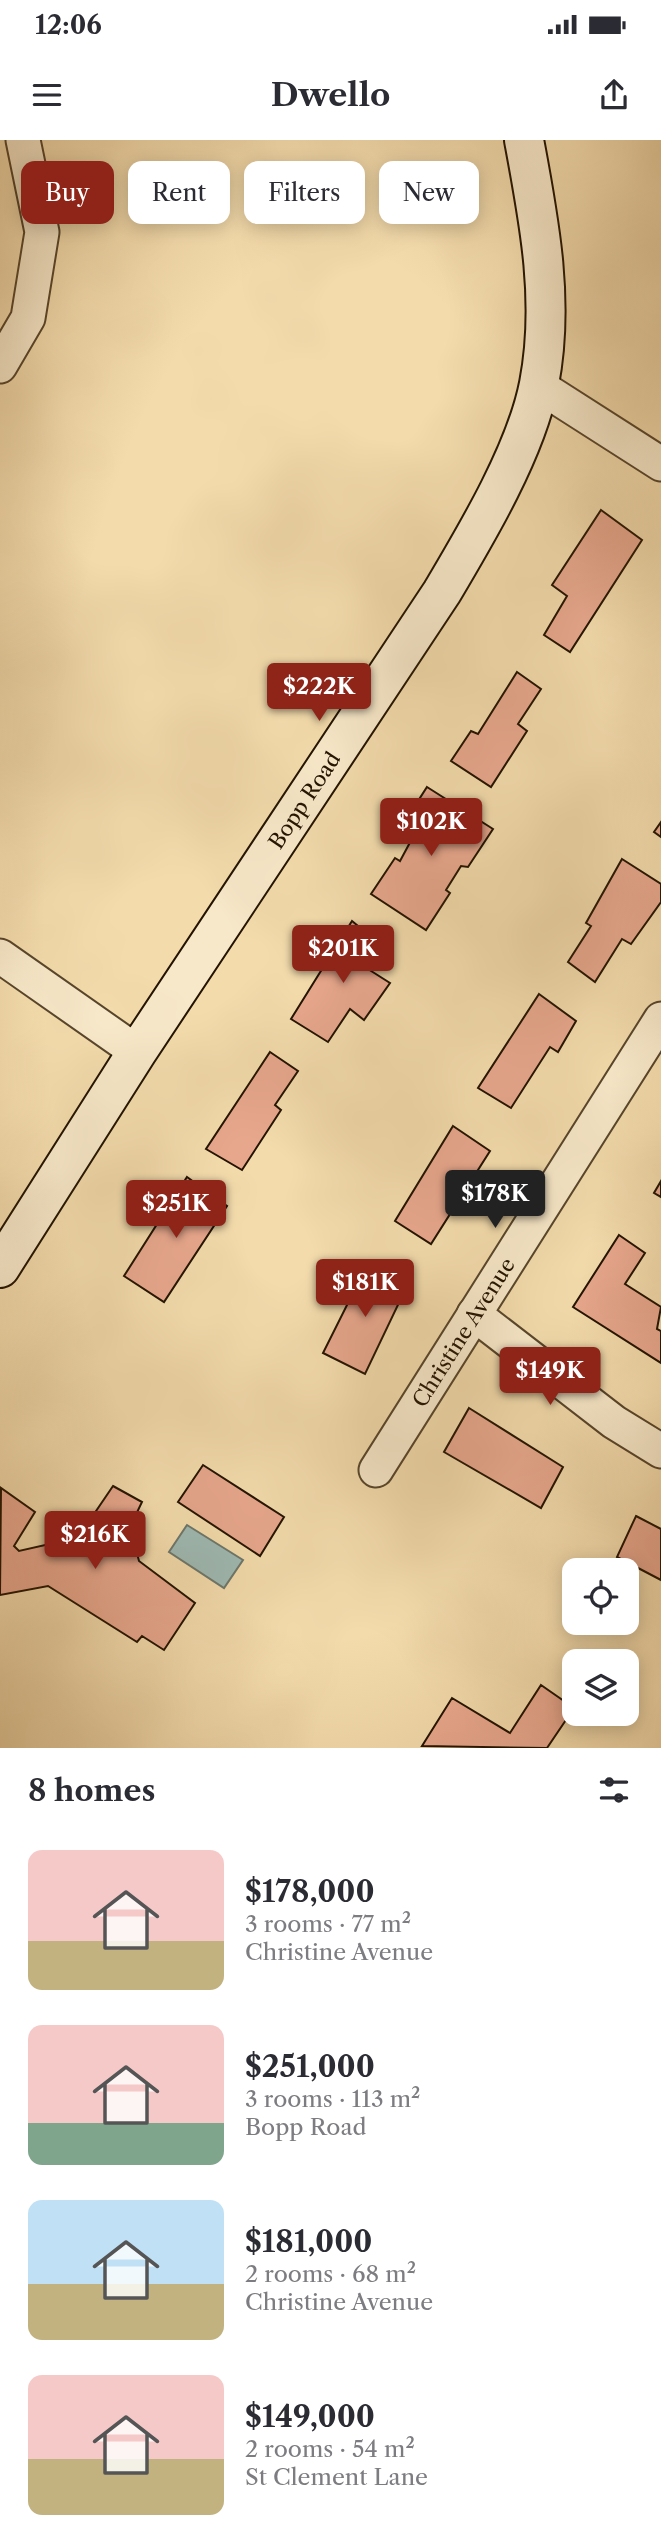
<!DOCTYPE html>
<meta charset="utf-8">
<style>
body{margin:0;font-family:"Libre Caslon Text",serif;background:#f2f2f3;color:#2b2b33;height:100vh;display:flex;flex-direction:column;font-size:26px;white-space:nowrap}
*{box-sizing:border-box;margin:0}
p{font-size:23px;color:#7c7c81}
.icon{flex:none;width:38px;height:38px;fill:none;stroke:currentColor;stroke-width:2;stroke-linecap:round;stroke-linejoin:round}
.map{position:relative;height:1608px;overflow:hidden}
.sheet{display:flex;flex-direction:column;background:#fff;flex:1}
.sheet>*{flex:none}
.hud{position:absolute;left:21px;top:21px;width:620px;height:63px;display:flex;gap:14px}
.tools{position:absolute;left:562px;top:1418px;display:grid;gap:14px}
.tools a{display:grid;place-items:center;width:77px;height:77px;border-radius:14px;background:#fff;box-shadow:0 4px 18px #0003;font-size:35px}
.price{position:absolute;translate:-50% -60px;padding:0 16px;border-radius:7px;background:#8f2418;color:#fff;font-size:23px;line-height:46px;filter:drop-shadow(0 2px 4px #0008)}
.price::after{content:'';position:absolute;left:50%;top:42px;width:21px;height:16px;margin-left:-10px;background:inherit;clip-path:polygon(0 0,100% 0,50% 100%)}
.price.active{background:#222;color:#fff}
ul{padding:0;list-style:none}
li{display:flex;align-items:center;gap:21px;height:175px;padding:0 28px}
li span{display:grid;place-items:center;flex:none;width:196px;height:140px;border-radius:14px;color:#555}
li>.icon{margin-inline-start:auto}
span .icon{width:84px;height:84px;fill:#fffc;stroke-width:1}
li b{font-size:30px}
h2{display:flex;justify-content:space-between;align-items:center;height:84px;padding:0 28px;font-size:30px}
.tag{padding:0 24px;border-radius:14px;background:#fff;box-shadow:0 4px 18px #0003;font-size:24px;line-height:63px}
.tag.active{background:#8f2418;color:#fff}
.status{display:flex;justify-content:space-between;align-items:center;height:49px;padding:0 35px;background:#fff;direction:ltr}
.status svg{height:19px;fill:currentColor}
header{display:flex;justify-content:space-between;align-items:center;height:91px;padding:0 28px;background:#fff;font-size:32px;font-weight:700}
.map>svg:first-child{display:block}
</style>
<div class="status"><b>12:06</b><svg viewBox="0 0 49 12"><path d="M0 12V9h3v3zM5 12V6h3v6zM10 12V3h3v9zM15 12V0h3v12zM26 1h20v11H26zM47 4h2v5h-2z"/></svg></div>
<header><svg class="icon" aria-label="menu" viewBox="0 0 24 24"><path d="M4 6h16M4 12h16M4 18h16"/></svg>Dwello<svg class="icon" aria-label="share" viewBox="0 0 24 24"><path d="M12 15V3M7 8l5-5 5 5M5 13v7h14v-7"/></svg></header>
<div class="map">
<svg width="661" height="1608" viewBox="0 0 661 1608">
<rect width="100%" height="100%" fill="#f3dbac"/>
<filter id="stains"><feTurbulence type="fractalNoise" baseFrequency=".00286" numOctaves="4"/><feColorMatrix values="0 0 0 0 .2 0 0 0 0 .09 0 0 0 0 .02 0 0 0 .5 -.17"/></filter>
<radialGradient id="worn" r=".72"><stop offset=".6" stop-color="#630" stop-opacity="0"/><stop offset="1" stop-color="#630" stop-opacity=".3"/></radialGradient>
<path fill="#9eb9b3" stroke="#6d776b" stroke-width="2" d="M187,1385L243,1420L224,1448L169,1412Z"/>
<path fill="#e7a78d" stroke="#231300" stroke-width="2" d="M601,370L642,400L570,512L544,495L567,456L552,445Z
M517,532L541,549L518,584L527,591L491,647L451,621L471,591L478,594Z
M427,647L493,689L468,727L461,726L446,750L450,753L426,790L371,754L395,718L400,721L414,695L402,686Z
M661,682V697L654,692Z
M622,719L661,744V762L631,804L622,799L595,842L568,822L591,786L586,783Z
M352,781L381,805L368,829L390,843L364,880L350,869L328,902L291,879Z
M539,854L576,881L558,912L550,907L511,968L478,948Z
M270,912L298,931L275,965L281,970L242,1030L206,1009Z
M453,986L490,1011L431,1104L395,1081Z
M187,1037L227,1066L164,1162L124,1136Z
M661,1041V1057L654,1053Z
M619,1095L645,1113L625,1144L661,1167L657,1189L661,1191V1223L573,1167Z
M368,1123L407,1146L365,1234L323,1213Z
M469,1268L563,1327L541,1368L444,1312Z
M203,1325L284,1377L260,1416L178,1362Z
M113,1346L142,1362L130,1387L139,1421L195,1463L164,1510L142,1496L137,1502L48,1446L0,1455L1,1348L35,1372L14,1406L19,1411L94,1394L92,1377Z
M636,1376L661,1389V1440L617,1417Z
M541,1545L574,1568L547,1608L422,1606L452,1558L510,1593Z"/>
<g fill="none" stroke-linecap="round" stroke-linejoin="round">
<defs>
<g id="street">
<path d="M0,226L28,178L42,92L23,0"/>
<path d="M539,246L661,324"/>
<path d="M0,816L137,912"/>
<path d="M474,1174L614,1282L661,1311"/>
<path id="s1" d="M376,1330L661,879"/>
</g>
<g id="secondary">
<path id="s2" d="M0,1128L137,912L442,452C477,393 526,311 539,244C555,162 539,80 524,0"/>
</g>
</defs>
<use href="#street" stroke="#57452b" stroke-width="37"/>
<use href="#secondary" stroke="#231300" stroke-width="42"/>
<use href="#street" stroke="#f7e8c9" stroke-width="33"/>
<use href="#secondary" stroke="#f7e8c9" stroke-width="38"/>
</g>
<g text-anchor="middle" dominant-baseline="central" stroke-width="5" stroke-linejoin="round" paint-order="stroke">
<g font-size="21" fill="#231300" stroke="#f7e8c9">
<text stroke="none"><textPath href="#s2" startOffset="558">Bopp Road</textPath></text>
<text stroke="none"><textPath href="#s1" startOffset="163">Christine Avenue</textPath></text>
</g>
</g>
<rect width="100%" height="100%" filter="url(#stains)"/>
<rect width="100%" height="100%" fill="url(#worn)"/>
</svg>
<div class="tools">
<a><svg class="icon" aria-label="locate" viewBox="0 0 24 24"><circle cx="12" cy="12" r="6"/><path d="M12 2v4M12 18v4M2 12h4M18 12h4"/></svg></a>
<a><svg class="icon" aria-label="layers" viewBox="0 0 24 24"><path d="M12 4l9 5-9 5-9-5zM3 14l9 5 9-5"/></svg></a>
</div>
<b class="price" style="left:319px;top:583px">$222K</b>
<b class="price" style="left:431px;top:718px">$102K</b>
<b class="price" style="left:343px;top:845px">$201K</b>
<b class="price active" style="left:495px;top:1090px">$178K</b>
<b class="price" style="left:176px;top:1100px">$251K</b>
<b class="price" style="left:365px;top:1179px">$181K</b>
<b class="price" style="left:550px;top:1267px">$149K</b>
<b class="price" style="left:95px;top:1431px">$216K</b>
<div class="hud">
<a class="tag active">Buy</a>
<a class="tag">Rent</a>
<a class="tag">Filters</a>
<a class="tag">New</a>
</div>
</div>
<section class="sheet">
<h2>8 homes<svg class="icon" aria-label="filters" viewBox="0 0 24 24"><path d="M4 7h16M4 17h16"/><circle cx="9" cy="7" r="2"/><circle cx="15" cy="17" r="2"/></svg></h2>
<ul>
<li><span style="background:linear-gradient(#f6c9c9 65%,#c2b280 0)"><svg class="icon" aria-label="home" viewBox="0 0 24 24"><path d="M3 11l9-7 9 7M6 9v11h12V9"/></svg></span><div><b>$178,000</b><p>3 rooms · 77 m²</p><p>Christine Avenue</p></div></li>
<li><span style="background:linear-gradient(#f6c9c9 70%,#7fa58c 0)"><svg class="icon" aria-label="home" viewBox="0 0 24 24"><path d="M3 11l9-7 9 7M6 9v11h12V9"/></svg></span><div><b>$251,000</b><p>3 rooms · 113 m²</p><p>Bopp Road</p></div></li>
<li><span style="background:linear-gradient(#bfe0f5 60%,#c2b280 0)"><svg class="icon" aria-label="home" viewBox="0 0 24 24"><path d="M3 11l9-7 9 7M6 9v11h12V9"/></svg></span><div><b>$181,000</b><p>2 rooms · 68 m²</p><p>Christine Avenue</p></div></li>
<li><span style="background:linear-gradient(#f6c9c9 60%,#c2b280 0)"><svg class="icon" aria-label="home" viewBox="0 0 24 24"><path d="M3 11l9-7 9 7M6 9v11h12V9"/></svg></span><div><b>$149,000</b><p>2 rooms · 54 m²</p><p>St Clement Lane</p></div></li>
</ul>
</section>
